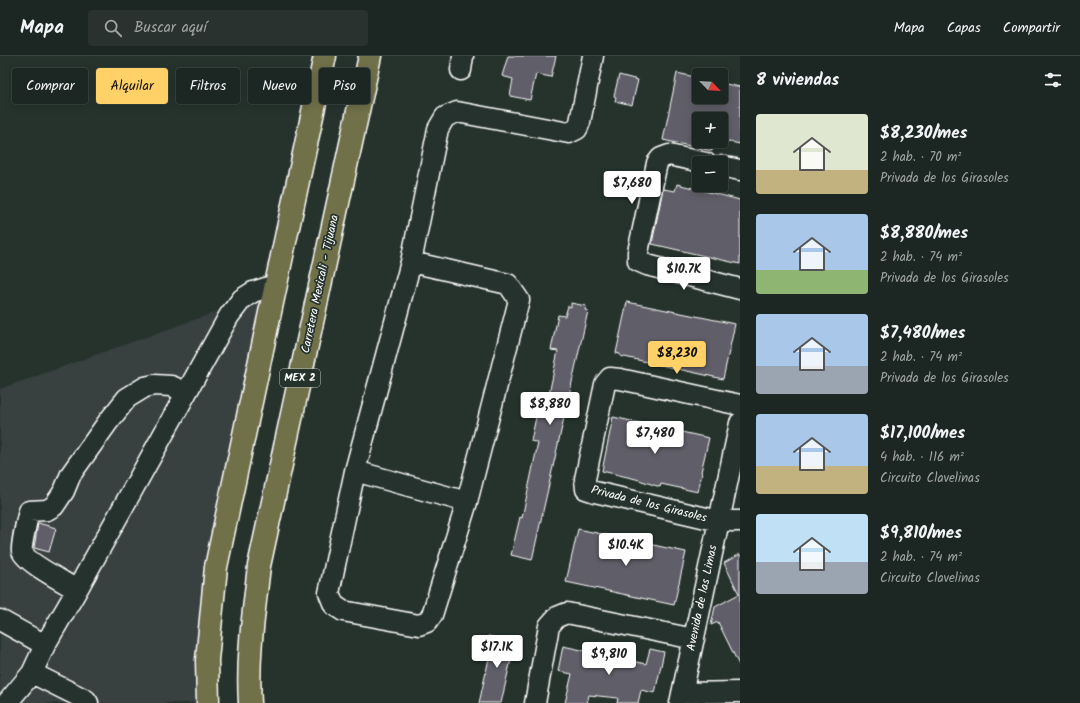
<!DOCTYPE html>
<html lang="es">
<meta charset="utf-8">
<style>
body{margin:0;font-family:Kalam,sans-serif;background:#29322f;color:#f1f3f6;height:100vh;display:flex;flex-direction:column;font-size:15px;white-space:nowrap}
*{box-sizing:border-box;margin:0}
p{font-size:13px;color:#a0a5a5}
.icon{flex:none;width:22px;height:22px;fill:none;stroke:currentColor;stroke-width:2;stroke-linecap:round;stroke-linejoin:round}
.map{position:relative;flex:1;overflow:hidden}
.sheet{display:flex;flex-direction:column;background:#1c2622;width:340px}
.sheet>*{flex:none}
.banner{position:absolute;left:12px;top:12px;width:380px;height:36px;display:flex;gap:8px}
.needle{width:26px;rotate:115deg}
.controls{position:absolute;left:692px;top:12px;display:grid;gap:8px}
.controls a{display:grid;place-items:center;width:36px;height:36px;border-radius:4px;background:#1c2622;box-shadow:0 2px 10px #0003,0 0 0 1px #3a4340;font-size:20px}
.price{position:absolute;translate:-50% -34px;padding:0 9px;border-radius:4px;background:#fff;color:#222;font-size:13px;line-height:26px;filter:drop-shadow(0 1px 2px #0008)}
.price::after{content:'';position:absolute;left:50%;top:24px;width:12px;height:9px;margin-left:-6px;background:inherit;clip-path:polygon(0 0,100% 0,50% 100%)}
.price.current{background:#ffd166;color:#111}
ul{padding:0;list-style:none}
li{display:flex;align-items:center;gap:12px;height:100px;padding:0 16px}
li span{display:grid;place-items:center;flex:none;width:112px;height:80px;border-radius:4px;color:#555}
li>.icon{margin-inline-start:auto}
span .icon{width:48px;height:48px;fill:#fffc;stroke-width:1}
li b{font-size:17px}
h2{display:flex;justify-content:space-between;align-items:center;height:48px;padding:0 16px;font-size:17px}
.tag{padding:0 14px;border-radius:4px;background:#1c2622;box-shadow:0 2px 10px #0003,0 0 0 1px #3a4340;font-size:14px;line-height:36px}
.tag.current{background:#ffd166;color:#111}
header{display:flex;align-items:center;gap:24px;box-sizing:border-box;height:56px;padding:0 20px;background:#1c2622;border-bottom:1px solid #3a4340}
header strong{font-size:19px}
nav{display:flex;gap:22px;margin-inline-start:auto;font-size:14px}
.search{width:280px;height:36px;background:#29322f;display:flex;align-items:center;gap:10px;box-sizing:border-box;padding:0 14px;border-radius:4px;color:#a0a5a5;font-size:15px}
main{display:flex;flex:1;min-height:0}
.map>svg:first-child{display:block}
</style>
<header>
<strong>Mapa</strong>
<div class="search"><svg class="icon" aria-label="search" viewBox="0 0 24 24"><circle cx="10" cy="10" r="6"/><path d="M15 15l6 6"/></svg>Buscar aquí</div>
<nav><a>Mapa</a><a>Capas</a><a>Compartir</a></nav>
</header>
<main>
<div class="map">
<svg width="740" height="647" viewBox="0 0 740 647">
<rect width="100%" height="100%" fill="#26332d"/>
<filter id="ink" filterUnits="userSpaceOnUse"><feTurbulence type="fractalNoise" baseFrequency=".025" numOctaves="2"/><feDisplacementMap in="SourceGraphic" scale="8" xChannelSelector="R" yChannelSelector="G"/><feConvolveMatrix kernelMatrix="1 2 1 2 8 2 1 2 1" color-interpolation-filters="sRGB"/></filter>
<g filter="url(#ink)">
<path fill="#38403f" d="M272,236L211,517L205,647H0V333Z"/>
<path fill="#615e69" stroke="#fff" d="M508,0H556L551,21L536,18L530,44L510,40L513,23L502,20Z
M677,17L699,22V41H721V27L740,31V88L721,84V63H699V85H715L712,95L663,84Z
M619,19L638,24L632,49L615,45L616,41L614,40Z
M677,128L740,144V208L652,188L663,133L675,135Z
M627,246L735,268L723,323L620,300V298L616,297Z
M571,247L586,250L585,254L588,255L532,504L511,499L520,461L522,462L538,387L531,385L540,342L548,343L558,295L551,294L558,259L565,260L568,250L571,251Z
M613,361L709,382L701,416L702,417L698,436L661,428L660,431L636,423L602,415Z
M38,467L56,472L49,496L34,492Z
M578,473L686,496L674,549L566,526Z
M740,498V611L718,566L711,569L715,551L739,538L724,507Z
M488,580L515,586L501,647H479L490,598L484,597Z
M563,590L646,608L650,593L664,596L655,637L641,634L638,647H617L618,642L589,639L587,647H565L572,618L558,615Z"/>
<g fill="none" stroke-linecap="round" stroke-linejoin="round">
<defs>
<path id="minor" d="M461,14L463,0
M706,107L669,99L661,102L657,107L638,196V205L647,209L740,233
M721,110L740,114
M411,206L355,415L329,537L334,549L343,555L419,569L427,566L432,559L467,446L519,244L508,228L411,206L438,73L445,61L457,56L569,77L577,73L580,66L593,0
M740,349L620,323L610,322L605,328L585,423L586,433L595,436L719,465H740
M355,415L467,446
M77,534C66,527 25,506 22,495C21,490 27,463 29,455L47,454L54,450L64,435L71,418L108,366L127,342L145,331L154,329L171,330L186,336
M0,564L45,589
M32,617L86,644L88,647
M682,637L740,636
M7,647L32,617L45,589L77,534L229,260L242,243L253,236L275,229
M535,647L549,570L557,561L567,557L694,583
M680,647L740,367"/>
<path id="major" d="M208,647L207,604L216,511L286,181L325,0
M250,647C247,601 254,555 259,510L370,0"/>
</defs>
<use href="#minor" stroke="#fff" stroke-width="23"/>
<use href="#major" stroke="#fff" stroke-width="25"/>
<use href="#minor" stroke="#26332d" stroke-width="20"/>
<use href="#major" stroke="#70704a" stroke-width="22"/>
</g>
</g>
<g text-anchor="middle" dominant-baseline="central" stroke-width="3.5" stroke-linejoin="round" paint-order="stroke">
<rect fill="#26332d" stroke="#bec2c0" stroke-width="1" x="280" y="313" width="40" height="18" rx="3"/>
<g font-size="11" font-weight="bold" fill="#fff">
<text x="300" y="322">MEX 2</text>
</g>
<g font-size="12" fill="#fff" stroke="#26332d">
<text transform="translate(320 228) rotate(-78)">Carretera Mexicali - Tijuana</text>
<text transform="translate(649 448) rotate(14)">Privada de los Girasoles</text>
<text transform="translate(702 542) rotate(-78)">Avenida de las Limas</text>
</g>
</g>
</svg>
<div class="controls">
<a><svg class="needle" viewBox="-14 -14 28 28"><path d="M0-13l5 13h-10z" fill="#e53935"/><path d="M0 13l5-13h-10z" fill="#a0a5a5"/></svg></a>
<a>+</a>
<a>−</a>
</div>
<b class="price" style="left:632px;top:149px">$7,680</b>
<b class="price" style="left:684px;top:235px">$10.7K</b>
<b class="price current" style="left:677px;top:319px">$8,230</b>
<b class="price" style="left:550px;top:370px">$8,880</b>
<b class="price" style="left:655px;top:399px">$7,480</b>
<b class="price" style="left:626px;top:511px">$10.4K</b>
<b class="price" style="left:497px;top:613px">$17.1K</b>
<b class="price" style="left:609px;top:620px">$9,810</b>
<div class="banner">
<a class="tag">Comprar</a>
<a class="tag current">Alquilar</a>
<a class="tag">Filtros</a>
<a class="tag">Nuevo</a>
<a class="tag">Piso</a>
</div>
</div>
<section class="sheet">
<h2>8 viviendas<svg class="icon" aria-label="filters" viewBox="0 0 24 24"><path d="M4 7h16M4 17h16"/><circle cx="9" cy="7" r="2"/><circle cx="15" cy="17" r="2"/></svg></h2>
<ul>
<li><span style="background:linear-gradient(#dfe7d0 70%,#c2b280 0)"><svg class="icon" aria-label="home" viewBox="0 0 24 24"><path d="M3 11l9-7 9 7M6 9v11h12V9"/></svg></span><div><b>$8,230/mes</b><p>2 hab. · 70 m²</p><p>Privada de los Girasoles</p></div></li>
<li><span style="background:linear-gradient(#a9c7e8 70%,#8fb573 0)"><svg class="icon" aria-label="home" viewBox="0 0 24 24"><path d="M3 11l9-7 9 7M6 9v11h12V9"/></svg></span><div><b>$8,880/mes</b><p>2 hab. · 74 m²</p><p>Privada de los Girasoles</p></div></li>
<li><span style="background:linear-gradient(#a9c7e8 65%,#9aa5b1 0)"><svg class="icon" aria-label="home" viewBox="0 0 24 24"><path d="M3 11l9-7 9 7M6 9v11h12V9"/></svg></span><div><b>$7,480/mes</b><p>2 hab. · 74 m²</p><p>Privada de los Girasoles</p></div></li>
<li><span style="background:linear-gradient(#a9c7e8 65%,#c2b280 0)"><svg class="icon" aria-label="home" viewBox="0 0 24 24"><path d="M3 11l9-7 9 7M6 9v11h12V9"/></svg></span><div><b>$17,100/mes</b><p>4 hab. · 116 m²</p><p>Circuito Clavelinas</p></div></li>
<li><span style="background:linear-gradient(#bfe0f5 60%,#9aa5b1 0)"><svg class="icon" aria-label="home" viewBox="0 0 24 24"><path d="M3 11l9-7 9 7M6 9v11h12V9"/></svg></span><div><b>$9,810/mes</b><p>2 hab. · 74 m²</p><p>Circuito Clavelinas</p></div></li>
</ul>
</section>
</main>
